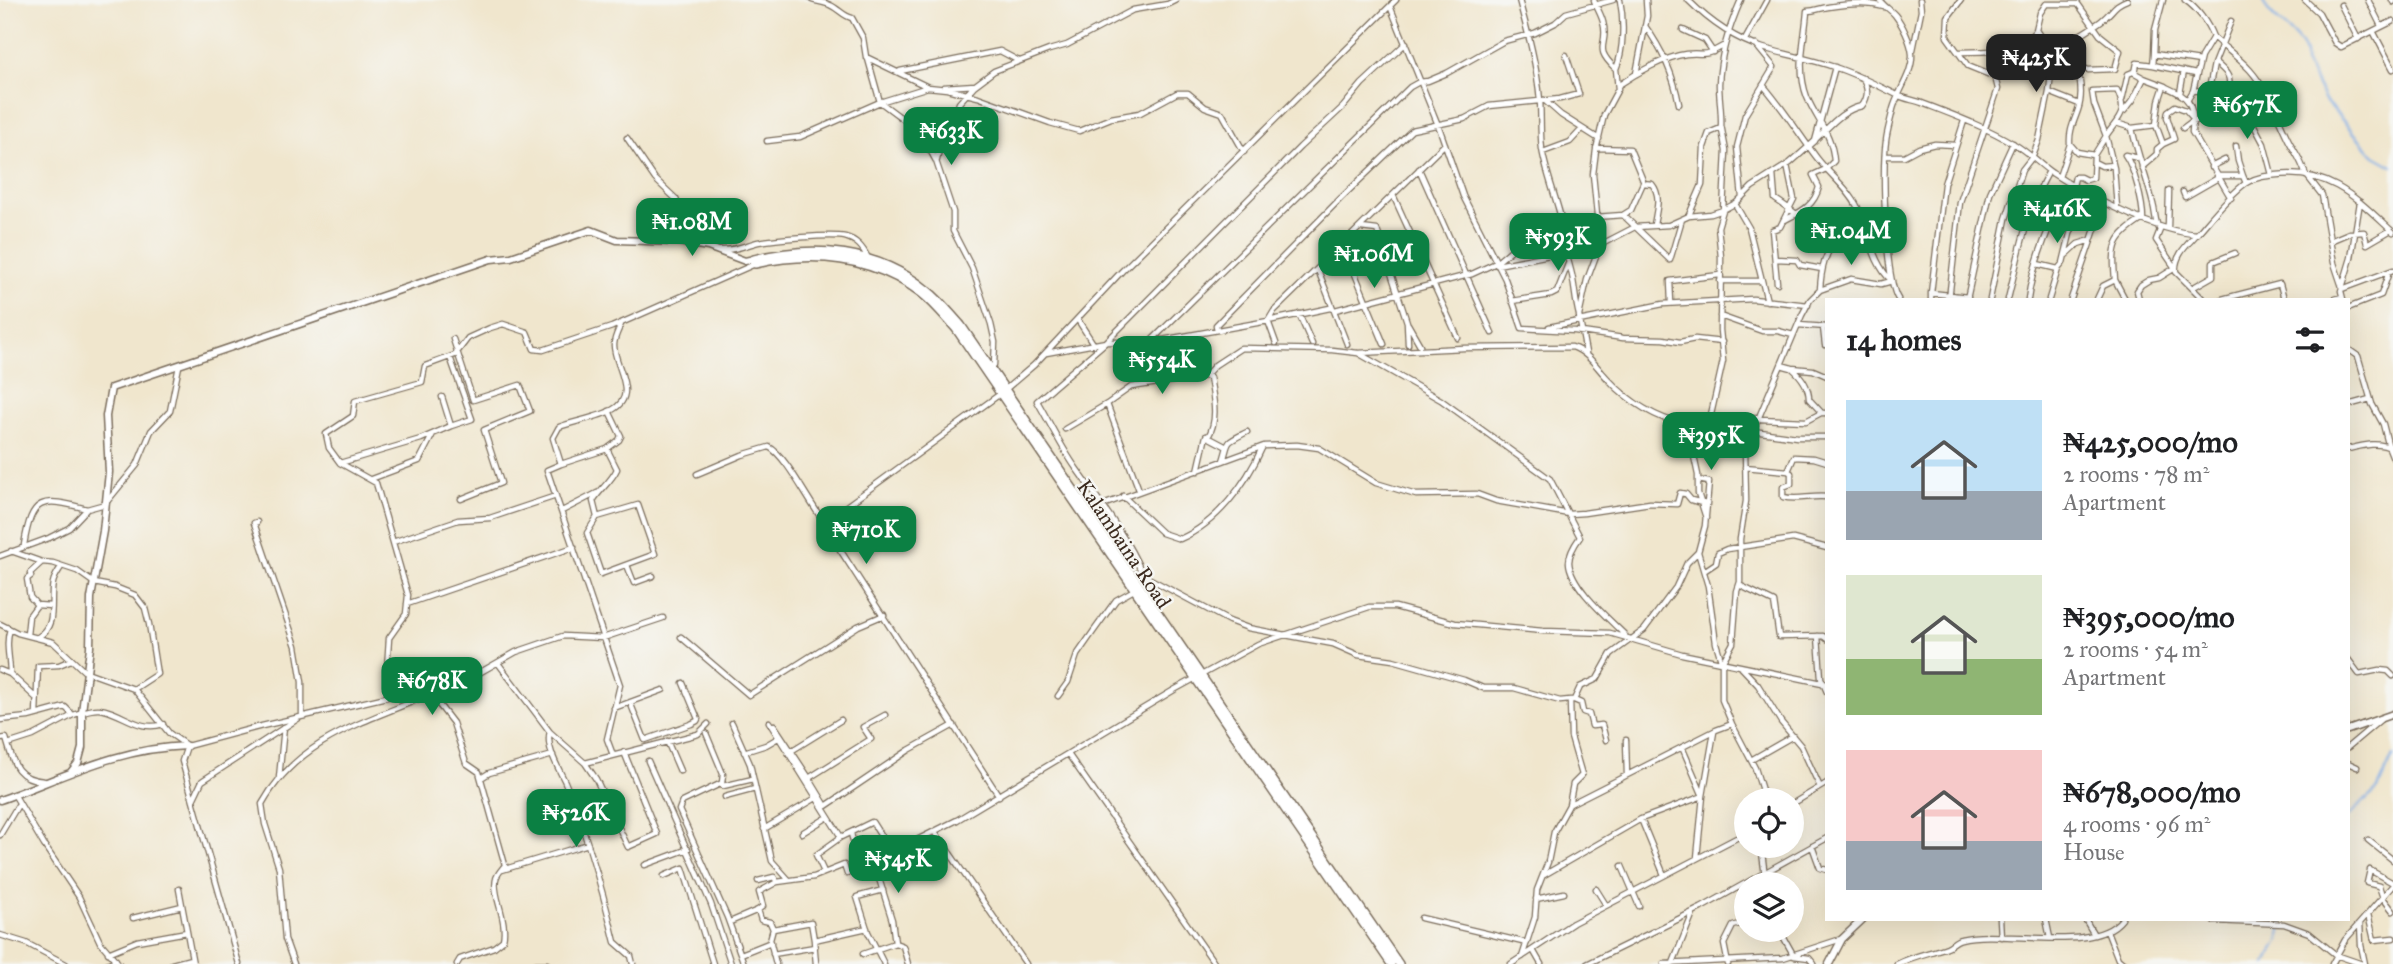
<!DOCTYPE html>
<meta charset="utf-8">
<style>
body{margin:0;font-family:"IM FELL Great Primer",serif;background:#f2f2f2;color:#202124;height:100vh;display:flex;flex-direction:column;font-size:26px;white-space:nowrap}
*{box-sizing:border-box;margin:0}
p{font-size:23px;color:#757577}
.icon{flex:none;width:38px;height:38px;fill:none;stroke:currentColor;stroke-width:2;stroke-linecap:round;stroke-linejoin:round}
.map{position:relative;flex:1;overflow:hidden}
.details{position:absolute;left:1825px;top:298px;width:525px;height:623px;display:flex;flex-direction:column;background:#fff;border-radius:0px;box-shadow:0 7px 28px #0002}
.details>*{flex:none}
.fabs{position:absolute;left:1734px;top:788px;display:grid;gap:14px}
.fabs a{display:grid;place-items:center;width:70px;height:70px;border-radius:50%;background:#fff;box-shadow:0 7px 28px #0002;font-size:35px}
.price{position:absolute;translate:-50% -60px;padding:0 16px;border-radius:14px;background:#0b8043;color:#fff;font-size:23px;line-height:46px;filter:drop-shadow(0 2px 4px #0008)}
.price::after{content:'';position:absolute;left:50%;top:42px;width:21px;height:16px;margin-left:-10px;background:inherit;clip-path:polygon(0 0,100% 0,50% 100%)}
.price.on{background:#222;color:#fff}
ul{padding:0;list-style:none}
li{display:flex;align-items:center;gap:21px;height:175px;padding:0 21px}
li span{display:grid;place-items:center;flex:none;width:196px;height:140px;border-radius:0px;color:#555}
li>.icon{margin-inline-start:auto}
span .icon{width:84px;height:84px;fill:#fffc;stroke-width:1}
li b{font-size:30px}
h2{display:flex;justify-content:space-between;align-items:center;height:84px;padding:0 21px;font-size:30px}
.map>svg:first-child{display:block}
</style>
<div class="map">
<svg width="2393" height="964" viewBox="0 0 2393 964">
<rect width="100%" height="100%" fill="#f6f6f2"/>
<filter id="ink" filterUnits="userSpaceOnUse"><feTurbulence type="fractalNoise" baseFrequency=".0143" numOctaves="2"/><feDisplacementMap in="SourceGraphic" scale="14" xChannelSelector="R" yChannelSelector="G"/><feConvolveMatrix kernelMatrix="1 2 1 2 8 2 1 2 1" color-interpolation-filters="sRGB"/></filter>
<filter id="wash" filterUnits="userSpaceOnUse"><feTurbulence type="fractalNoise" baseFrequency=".00686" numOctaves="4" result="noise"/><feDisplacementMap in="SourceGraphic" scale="28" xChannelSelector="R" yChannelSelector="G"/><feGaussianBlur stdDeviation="1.57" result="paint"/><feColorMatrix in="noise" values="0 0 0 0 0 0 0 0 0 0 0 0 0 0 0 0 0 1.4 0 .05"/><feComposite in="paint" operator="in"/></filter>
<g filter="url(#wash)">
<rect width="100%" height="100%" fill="#f0e6cd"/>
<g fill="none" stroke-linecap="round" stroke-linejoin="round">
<path stroke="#7fafea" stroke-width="2" d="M2262,0C2271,23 2309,36 2305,62L2325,101L2375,156L2393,166
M2348,816L2378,789L2393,756
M2265,964L2279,941L2283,919"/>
</g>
</g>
<g filter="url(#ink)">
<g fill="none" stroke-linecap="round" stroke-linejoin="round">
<defs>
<path id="minor" d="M812,0C817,2 824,2 830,5C839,9 843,16 852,18L863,38L866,57L928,87L947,89L978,97L1050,123L1079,131L1111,118L1140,113L1177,93H1188L1205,107L1222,113L1244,152
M1519,0C1528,33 1537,66 1540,100C1541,117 1540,133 1542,149C1546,173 1556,197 1562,222L1566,225L1594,219L1597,215L1593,174L1596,150L1604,115L1618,89L1616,69C1591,46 1610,46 1603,22C1601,14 1596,7 1594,0
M1688,0C1709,21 1734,39 1763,48C1787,55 1811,59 1834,67C1856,74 1877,85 1897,95C1905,99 1914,100 1922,103C1953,115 1986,127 2014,144C2028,152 2039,164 2052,173C2087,196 2156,232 2197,234C2212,217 2228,196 2246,183C2256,177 2266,176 2277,175C2330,169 2357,199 2393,232
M1880,0C1884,7 1890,9 1895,15C1902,24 1911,42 1912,54C1913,73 1898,91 1893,109C1891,119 1887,131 1886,141C1882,168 1885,279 1898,299
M2185,0C2197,8 2208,23 2213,37
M2305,0L2319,13L2335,43L2341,47L2393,21
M2368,0L2381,26
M2392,0L2393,2
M2341,5L2358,39
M1390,6L1440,130L1463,196L1505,279L1522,328L1575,331L1623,338L1663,339L1680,342L1695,339L1722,342
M1645,26C1662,49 1674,77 1679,104
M1683,30L1705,40L1713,52
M2373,31L2393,69
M1745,40L1767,0
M1913,50L1921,11L1920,0
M1959,52C1986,51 2019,55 2036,30
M2154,54L2155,30L2163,0
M2053,56L2036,30L2040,13L2046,4H2078L2100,35L2120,51L2115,69L2088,70L2077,64
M2053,58L2054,53C2068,41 2086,32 2101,21C2113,12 2113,5 2127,0
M868,59L880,102L928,87
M2216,63C2219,66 2226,71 2228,76C2233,86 2223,101 2218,109
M2153,65L2196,74
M1616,69C1624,50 1624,20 1620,0
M900,71L1000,51L1019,61
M2135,73L2137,63L2153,65L2154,54L2200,61
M1636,74L1647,16L1646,0
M2144,78L2165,86
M1619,85C1636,73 1665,57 1686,54C1706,52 1702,58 1723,46
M1763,85C1783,108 1799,134 1817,158C1830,175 1849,189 1858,208C1869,231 1872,264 1892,281L1881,284L1851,279L1820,290
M944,87L975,85
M2209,89L2214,64L2231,21
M2193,91L2201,57L2213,37C2225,48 2239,58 2250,70C2267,89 2276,114 2287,137C2294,152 2301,158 2306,176
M2049,92L2052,65L2076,63C2080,77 2083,96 2078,110C2074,122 2069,130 2070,144L2077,152L2094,155L2106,136L2094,104L2092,91L2117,90C2128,114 2120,116 2106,136L2114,168L2117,208
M2180,93L2184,71
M2188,99L2193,91L2228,88
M2240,99L2264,144L2272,175
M1544,100L1561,115L1599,139
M2122,100L2128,74L2133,72L2144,78L2133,100L2124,111
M2116,123L2132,128
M2156,125L2159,101L2164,86C2181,94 2191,97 2193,117
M2183,128L2191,122L2209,117L2210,113L2262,88
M627,138L655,179L676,199L688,231L701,245
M1816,139C1830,126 1842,110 1862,106C1869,96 1868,89 1863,78
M767,141L800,137L880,102L915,128L923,137L936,161L953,212V231L972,268L991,324L995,342L994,365L988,369
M2236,146L2238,161L2243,176
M1596,148L1630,149L1644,183
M1543,152L1570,142L1582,129
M1886,156H1904L1919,148L1935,144L1956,145
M937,160L940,144L951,130L959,103L974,86L994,71L1049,50L1067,45L1133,10L1168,4L1176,0
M2094,162L2102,166L2113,165
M2142,167L2157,154V149L2163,144
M2211,167L2225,160
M1419,169L1492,333
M1773,174L1775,199C1786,206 1796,214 1807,222C1830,238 1860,239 1887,231
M2217,176H2243L2246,183
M2059,177L2070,144
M2308,177L2322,195L2330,241L2349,233L2364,232L2367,244L2391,230
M2073,186L2075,177H2080L2086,180L2093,178L2094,155
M2183,192L2185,197L2218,178
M1393,195L1458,338
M1742,197L1737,147L1745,115L1774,67L1756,45
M1735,204L1749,228L1767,301
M1623,215L1631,210L1643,183L1652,184C1662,196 1656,211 1654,225
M1689,215L1702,185L1704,147L1709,133L1721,128C1722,113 1719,99 1719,84C1720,54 1729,27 1741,0
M1783,221C1800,212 1814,207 1819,187L1813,175L1826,169L1834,161C1832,133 1817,121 1807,97C1796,68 1805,40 1807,11C1816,11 1820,8 1828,7C1846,4 1868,2 1884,7
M1558,224C1562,241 1568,258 1572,275C1575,288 1575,300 1579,315
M2168,227L2169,191
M1361,228L1377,230L1407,322L1408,344
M2197,234C2187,245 2174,256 2176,272L2203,299
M2330,241L2334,263L2342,287
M1343,245L1384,344
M1600,245L1596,217L1623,215L1670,260L1682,219
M721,250C734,251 746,245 758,242C774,239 830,234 845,237C857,240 863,248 868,258
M2066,255L2078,244L2091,240
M1776,259L1797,260L1800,265L1822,269
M2037,264L2058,269L2063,263L2070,234L2086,194
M1497,265L1565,252
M1318,270L1347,344
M2115,280L2125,299
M1720,281H1762
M1777,283L1772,230L1780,227L1794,199L1787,165
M2192,288L2213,276V262L2235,253
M2342,289L2393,270
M1931,293L1944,184L1964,121
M1931,299V293L1968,297
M1949,299L1960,202L1998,89L1995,77L1968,66L1947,37L1948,17L1961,0
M1967,299L1990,193L2013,143
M1990,299L2006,219L2022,170L2033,156L2039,140L2049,92L2079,104
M2008,299C2019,255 2026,211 2049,171
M2028,299C2032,267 2053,211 2072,185
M2049,299L2058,269
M2071,299L2104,203
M2097,299L2103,286L2115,280C2112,245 2114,237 2143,219C2143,203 2134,167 2125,155L2138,158
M2139,299L2137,291L2141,285L2149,280L2159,278L2175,268L2156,240L2160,230C2154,221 2156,214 2153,204C2147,178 2137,154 2132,128L2156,125L2163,144L2174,139L2167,117L2168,111L2175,106L2186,110L2193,118L2192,132L2231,198
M2222,299L2280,284L2284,299
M2335,299L2342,297
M2343,299L2341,291L2351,258L2360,202
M1512,301L1551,295L1557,292L1568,264
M1671,303L1670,281L1720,275
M2348,308L2381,295L2389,272
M1299,314L1312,344
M1720,316L1762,331H1778L1793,335
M1078,320L1094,345
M1408,324L1420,345
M1798,325L1827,327
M1549,327L1663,304L1753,299L1808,305
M1823,327L1825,345
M1217,330L1216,325L1341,198L1412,130L1464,119L1489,106L1560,99L1579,94L1566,55
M453,339L473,400L520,385L530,411L484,430L501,483L461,499
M1151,341L1410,87L1419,82L1428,81L1447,73L1504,41L1535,33L1555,23L1566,13L1613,0
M1276,343L1268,321L1274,311L1445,144
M2348,349L2358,356L2372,404L2383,424L2389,448
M1046,353L1106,342L1300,147L1343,107L1362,84L1406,43
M1358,353L1441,400L1550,479L1580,537C1575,544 1569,553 1569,562C1570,586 1609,619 1625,635
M1586,353L1579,316L1587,280L1600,245L1635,227L1669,225L1689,216L1711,214L1723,210L1736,203L1752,187L1790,163L1815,141L1835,67
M450,357L472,419L451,426
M1781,365L1792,368L1813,370L1827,376
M1792,368C1801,376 1809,387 1809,399L1821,412
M1205,376L1210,377C1213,397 1219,419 1208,437
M442,397L451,426L421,439L340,463L329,448L326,434L353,416L355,401L422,382L425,366L455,355L468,338L490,328L503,324L527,332L534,349L543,350L612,327L755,264
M2348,405L2370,399
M1706,427L1734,419L1759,417L1802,315L1810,300L1820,290C1821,269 1825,252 1839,235
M1065,429L1107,404
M1753,431L1759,417L1760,419L1806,421L1821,413H1827
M2393,445L2389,448L2393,458
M2348,449C2364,445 2378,441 2393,449
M1223,461C1230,439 1224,444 1247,432
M340,463L376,483L408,595L406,614L389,638L387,669
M561,464L607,449
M1745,467L1788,471L1794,457L1814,458L1827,462
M1198,471L1206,436L1225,446
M1788,471L1791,473V484L1783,487V497C1798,501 1811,495 1827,497
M697,474L742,455L769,447C786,455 810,505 825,523
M371,479L419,461L433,434
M1139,490L1107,404L1131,387L1205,376L1215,365L1241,348L1332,350L1358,353L1464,348L1572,347C1589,353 1597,368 1609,380C1629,402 1657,419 1686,425L1696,439
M1123,496L1162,533L1180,539C1217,523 1246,484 1262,448
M1089,510L1264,446L1297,445L1319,448L1376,483L1416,495L1477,494L1496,501L1569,514L1584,513L1650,503L1677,504L1680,493L1686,494L1691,500L1706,504
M562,511L597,493
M597,517L638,505L655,554L601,574L587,533L597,517L593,501C600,489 611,482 617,469L607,449L619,440L621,436L609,411
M1706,518L1698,493V475L1692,447L1710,419L1723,361L1720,330L1721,257L1718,227L1723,210L1726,151L1721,125
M393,542L458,520L490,518L556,496
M24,545C32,497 41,497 87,509
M11,551L42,562L53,563L77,571L94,583L115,587L135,595L145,608L149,624L157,674L134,689
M1698,552L1708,586L1716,643L1722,663V700L1732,724
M0,556L49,538L69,528L87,509L105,504L137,465L151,431L170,411L179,366
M627,565L634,583L653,576
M1704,571L1716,563L1718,553L1727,549L1793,539L1827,548
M1143,575C1126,536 1100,502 1076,468C1061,447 1050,423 1037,401L1106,342H1151L1268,321L1330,308L1335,310L1472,274L1496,263L1542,224H1563
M1134,576L1143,575L1229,621L1248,628L1333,644L1358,655L1393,660L1464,680L1483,688H1514L1560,701L1570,700L1571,737L1582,775L1573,784L1569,805L1554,832L1548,862L1537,890L1535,917L1522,957
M1739,585L1774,602L1779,637L1823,636L1827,639
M407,604L574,547
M37,605L51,606
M0,624L18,633L53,642L84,671L134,689L169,733L186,745
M10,629C5,643 10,659 10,674
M27,635L29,616L37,605L30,597L27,579L31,576L30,573L42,562
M1818,636L1821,678L1827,692
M38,637C58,626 49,602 53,583C54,577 58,572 61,567
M681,637L749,695L858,626L884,615
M2348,659L2359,674L2379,670L2388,671L2393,676
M498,663L550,732L585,763L698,734L708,724
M1722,663L1733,643L1737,591L1740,582V539L1746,501L1745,450L1753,431L1797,437H1827
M1741,667L1758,685L1781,722L1801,746L1820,787
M0,670L10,674L35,697
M427,693L433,697L453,723L466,763L479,772L505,865C502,869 497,874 496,879C492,895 508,919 503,940L494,947L460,959L457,964
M1058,696L1068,682L1077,655L1093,632L1116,600L1134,590
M1570,700H1574L1580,687L1597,679L1611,654L1644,630L1676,587L1687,563L1698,552L1705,526L1709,482L1698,480
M1574,700L1581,703L1583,712L1589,714L1592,726L1602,725L1606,740
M630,702L645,740L691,724L697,721L698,719L683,683
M614,708L663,690
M36,714L38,666L59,665L71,660
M0,720L28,717L65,707L73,715C83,712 94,707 105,710C125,715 141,732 163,724
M769,722L841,837
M732,723L750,764L772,861L789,880
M774,725L809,778L871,739L863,727L885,715
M550,732C545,746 559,769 565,782C587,834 602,888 615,942L631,956L633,964
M706,733L723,774L722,783L682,802L679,810L727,917L744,964
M0,739L6,738C13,762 15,779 44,781
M1626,740L1627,775
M667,741L680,771
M8,744L33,736L73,715
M2348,747L2380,720
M791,751L841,720
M744,752L766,745L778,738
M1068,754L1215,964
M613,755L607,739L620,685L547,470L561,464L553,438L559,427C575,421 600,417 612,410C640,395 614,366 614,345C614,338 618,331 621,324
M1751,760L1793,736
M648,761L711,904L731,964
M585,763L596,779L628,847L657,834L624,752
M2348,763L2357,767
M279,778L284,727
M481,778L489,773L553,755
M809,778L826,806L909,750L954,725
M720,784L723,786L753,779
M14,794L44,845L79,897L100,942L119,964
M999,796L826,528L827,520L1000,394L1034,365L1122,271L1396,0
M725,797L755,789
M193,800L202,781L302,716V682L296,646L254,523L257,522
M1570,804L1716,730L1732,724L1755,768L1765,800
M1792,804L1827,783
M1641,819L1703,796L1682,747
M764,829L816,798
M802,833L828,817
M851,833L857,859
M936,833L1026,964
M0,835L18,805
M2368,840L2393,860
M1761,845L1766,884
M1812,846L1820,868L1827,870
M903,848L915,869
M1697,858L1703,796L1714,732
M645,865L688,849
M1622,866L1639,906
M502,870L588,844
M824,872L816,855L841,837L872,822L886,844L898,850
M1544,875L1641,819L1664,875
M664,876L683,868L713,964
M758,881L774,877L777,882
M2393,883L2370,870L2367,883L2379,886L2383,898L2393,911
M179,889L193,964
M1596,889L1606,905
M883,890L857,897L868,932L884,964
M1536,899L1564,893
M2368,914L2374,940L2393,938
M133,918L182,906
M1421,918L1527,943
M2000,919L2001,937
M2046,919L2050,938
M2085,919L2093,933
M2215,919L2214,921L2284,924L2309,933L2336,955L2362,964
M730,922L758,910
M2360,923L2361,945L2365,964
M773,929L770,922L761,920L758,910L763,906L759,892L777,882L814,877L844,865L847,874
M773,929L811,922L814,940L867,928
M773,929L770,940L776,964
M1779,929L1794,956L1809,958L1814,964
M2107,931L2118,959L2124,964
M0,935L26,943L66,964
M814,940L816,964
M1533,950L1541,964
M108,953L137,941L187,932
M741,954L771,942
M773,954L815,947
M863,954L895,943
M1673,963L1693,913
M107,964L116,960
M172,964L191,959
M239,964L182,761L187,746L262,726L472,677L516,652L563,636L603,638L663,618
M294,964L285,939L279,868L265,824L262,804C298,739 365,722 429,695
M536,964H547
M908,964L903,946L895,943L892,920L876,869L891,865L895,861L893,852L957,820L1174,690L1258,644L1369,607H1395L1455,623L1543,631L1610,633L1682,654L1827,684
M1511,964L1573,923L1746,833
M1587,964L1701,908L1827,838
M1664,964L1783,958L1841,939
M1728,964L1724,944L1733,926L1740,924
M1897,964C1913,956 1930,953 1947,947C1952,945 1955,940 1961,939C2002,928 2094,955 2122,919
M2332,964L2345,940L2393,885"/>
<path id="tertiary" d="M2348,730L2393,714
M71,772L78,763L82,748V712L90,647L91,598L103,531L109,472L106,416L111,388L491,259L511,257L591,230L617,240L679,242L708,247L745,261L754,259V262
M0,800C64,777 117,748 187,746
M1829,964L1842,939L1863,919"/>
<path id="secondary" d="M754,259C814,244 877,249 927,290C940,300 950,313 961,325L1399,964
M755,264C814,251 871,256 921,293C934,303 945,317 956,329L1391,964"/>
</defs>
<use href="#minor" stroke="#7a6c5b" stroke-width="7"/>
<use href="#tertiary" stroke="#7a6c5b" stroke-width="9"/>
<use href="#secondary" stroke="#7a6c5b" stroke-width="10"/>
<use href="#minor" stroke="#fff" stroke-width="4.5"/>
<use href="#tertiary" stroke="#fff" stroke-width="6"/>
<use href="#secondary" stroke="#fff" stroke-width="7"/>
</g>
</g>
<g text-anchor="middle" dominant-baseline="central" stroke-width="5" stroke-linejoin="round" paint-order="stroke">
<g font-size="21" fill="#3b2a1e" stroke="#f6f6f2">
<text transform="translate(1124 544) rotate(56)">Kalambaina Road</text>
</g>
</g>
</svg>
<div class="fabs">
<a><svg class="icon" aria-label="locate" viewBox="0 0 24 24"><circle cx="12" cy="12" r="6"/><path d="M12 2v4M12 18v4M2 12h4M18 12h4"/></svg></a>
<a><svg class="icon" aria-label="layers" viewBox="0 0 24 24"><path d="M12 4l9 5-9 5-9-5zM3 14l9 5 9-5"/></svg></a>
</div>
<b class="price on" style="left:2036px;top:94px">₦425K</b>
<b class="price" style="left:2247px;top:141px">₦657K</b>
<b class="price" style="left:951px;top:167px">₦633K</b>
<b class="price" style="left:2057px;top:245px">₦416K</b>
<b class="price" style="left:692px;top:258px">₦1.08M</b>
<b class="price" style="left:1851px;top:267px">₦1.04M</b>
<b class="price" style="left:1558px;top:273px">₦593K</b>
<b class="price" style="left:1374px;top:290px">₦1.06M</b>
<b class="price" style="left:1162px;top:396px">₦554K</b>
<b class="price" style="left:1711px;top:472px">₦395K</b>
<b class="price" style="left:866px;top:566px">₦710K</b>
<b class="price" style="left:432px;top:717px">₦678K</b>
<b class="price" style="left:576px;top:849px">₦526K</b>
<b class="price" style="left:898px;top:895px">₦545K</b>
<section class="details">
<h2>14 homes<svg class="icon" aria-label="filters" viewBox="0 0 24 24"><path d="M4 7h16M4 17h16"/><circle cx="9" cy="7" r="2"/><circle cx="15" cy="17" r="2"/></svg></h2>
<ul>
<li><span style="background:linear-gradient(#bfe0f5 65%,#9aa5b1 0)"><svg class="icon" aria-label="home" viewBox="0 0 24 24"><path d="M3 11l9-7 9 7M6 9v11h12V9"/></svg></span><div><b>₦425,000/mo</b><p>2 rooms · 78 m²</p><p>Apartment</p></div></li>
<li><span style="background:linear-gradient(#dfe7d0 60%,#8fb573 0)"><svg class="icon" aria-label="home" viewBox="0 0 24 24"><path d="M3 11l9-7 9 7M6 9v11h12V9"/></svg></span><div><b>₦395,000/mo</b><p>2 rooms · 54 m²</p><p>Apartment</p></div></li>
<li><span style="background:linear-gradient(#f6c9c9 65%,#9aa5b1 0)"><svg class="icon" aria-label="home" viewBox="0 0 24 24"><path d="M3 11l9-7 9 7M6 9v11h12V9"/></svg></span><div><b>₦678,000/mo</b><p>4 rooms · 96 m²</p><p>House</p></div></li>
</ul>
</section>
</div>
